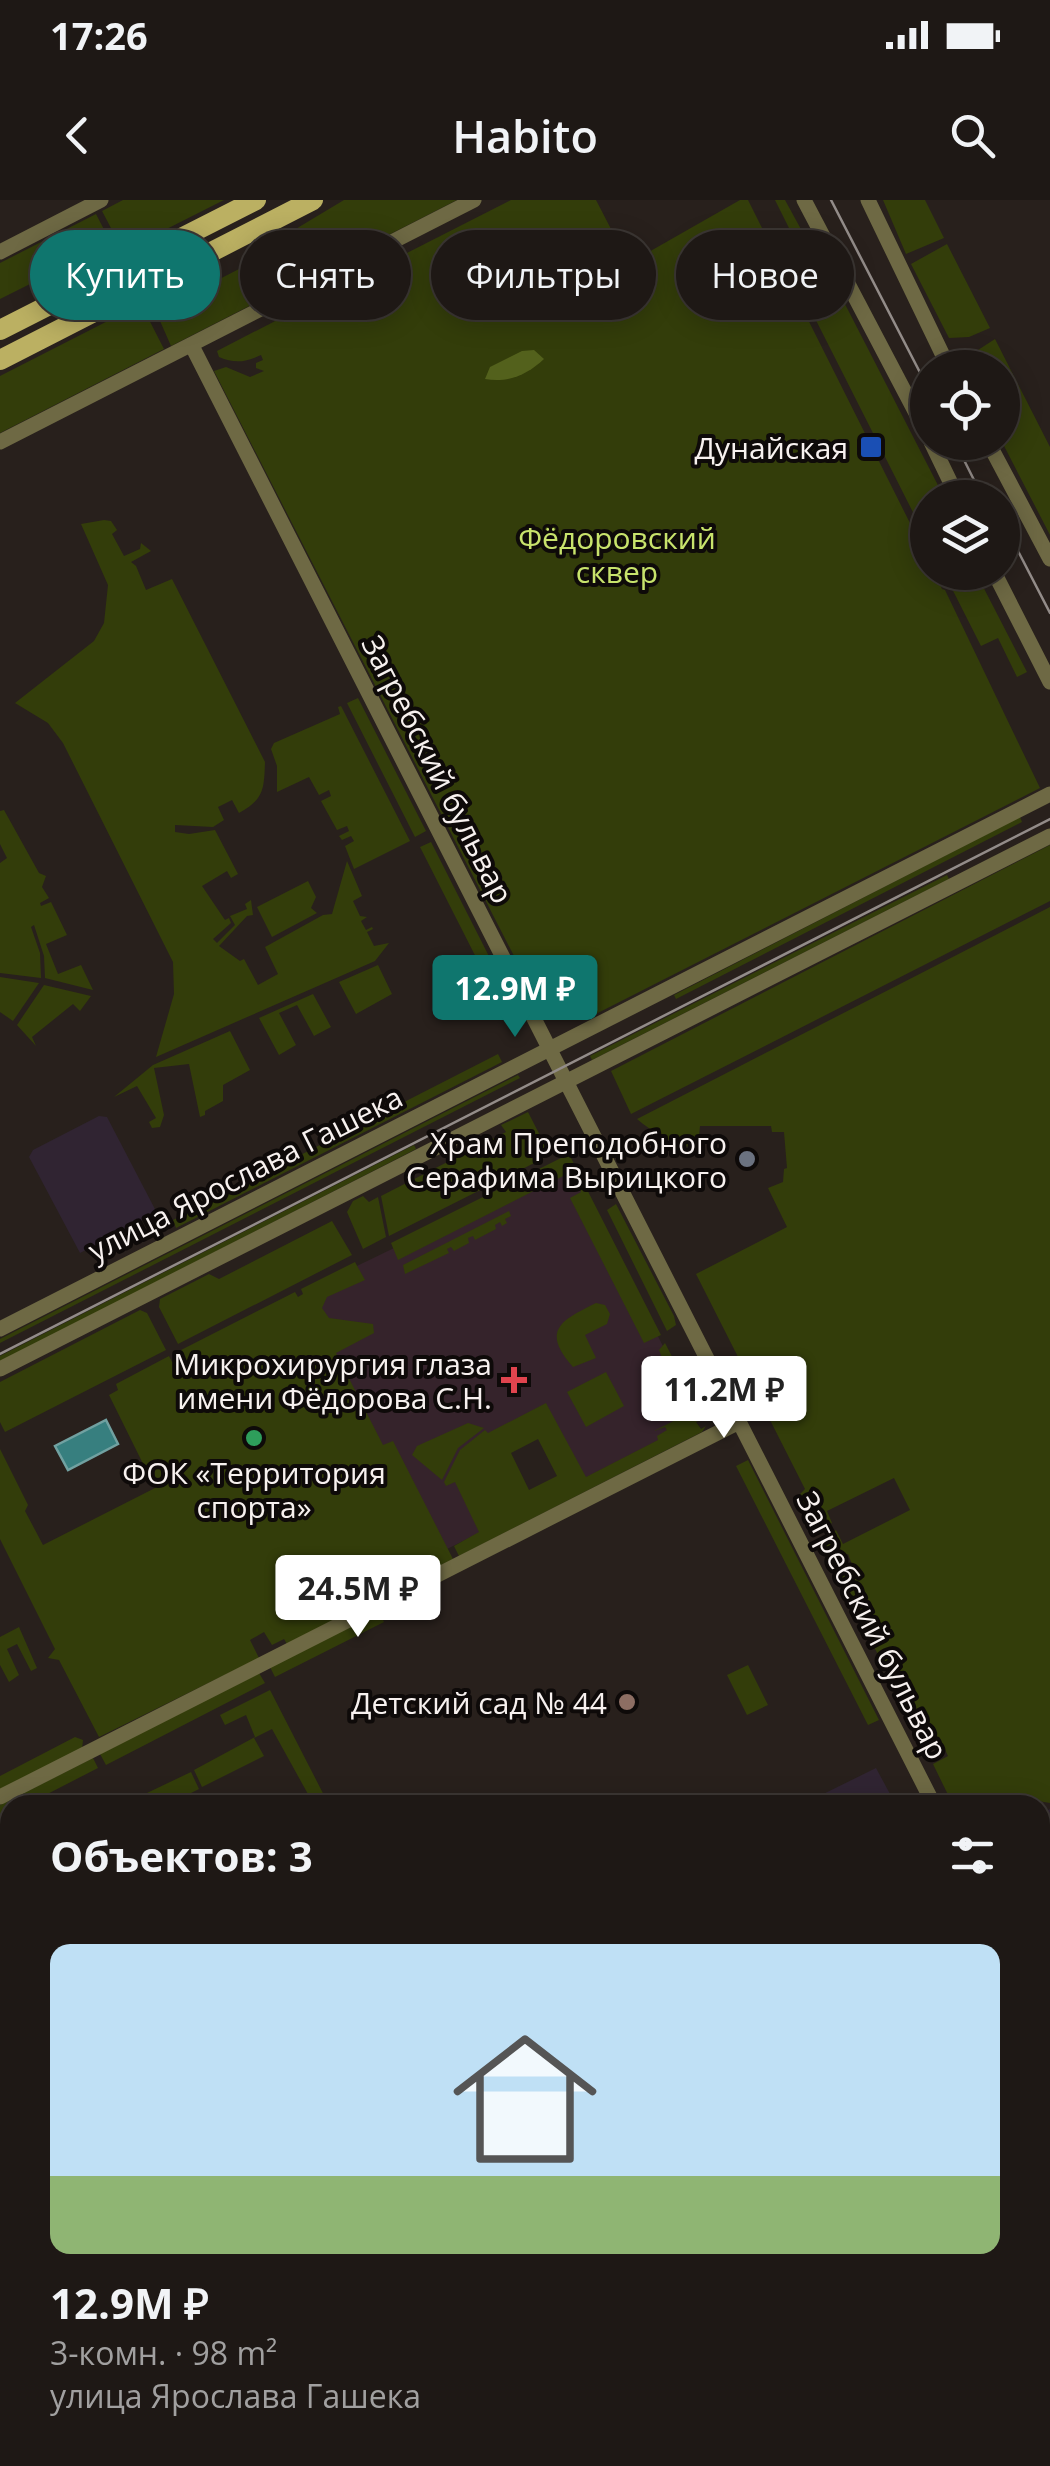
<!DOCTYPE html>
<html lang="ru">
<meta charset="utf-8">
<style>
body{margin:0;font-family:"Open Sans",sans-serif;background:#26211e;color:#f1f3f6;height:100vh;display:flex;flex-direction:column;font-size:38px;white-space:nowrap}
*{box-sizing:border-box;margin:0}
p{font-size:32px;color:#a1a0a0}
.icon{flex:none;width:55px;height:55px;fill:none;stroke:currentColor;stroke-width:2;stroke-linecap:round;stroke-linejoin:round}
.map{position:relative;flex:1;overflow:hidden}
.side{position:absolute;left:0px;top:1595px;width:1050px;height:672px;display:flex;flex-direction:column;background:#1e1815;border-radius:30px 30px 0 0;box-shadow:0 5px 25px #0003,0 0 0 2px #3c3734}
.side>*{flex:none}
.guide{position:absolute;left:30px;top:30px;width:990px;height:90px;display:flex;gap:20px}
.buttons{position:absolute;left:910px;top:150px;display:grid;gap:20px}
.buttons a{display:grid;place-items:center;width:110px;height:110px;border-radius:50%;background:#1e1815;box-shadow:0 5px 25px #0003,0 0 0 2px #3c3734;font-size:50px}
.price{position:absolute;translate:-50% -85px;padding:0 22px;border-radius:10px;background:#fff;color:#222;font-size:32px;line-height:65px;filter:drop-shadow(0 2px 5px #0008)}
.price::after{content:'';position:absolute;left:50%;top:60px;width:30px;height:22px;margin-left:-15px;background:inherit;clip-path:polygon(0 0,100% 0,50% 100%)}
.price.on{background:#0f766e;color:#fff}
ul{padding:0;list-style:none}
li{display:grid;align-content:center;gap:20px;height:530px;padding:0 50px}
li span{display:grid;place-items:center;height:310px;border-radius:20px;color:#555}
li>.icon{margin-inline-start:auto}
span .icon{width:180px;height:180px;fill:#fffc;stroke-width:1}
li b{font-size:42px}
h2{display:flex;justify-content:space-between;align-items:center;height:120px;padding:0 50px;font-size:42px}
.tag{padding:0 35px;border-radius:45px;background:#1e1815;box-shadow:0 5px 25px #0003,0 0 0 2px #3c3734;font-size:35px;line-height:90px}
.tag.on{background:#0f766e;color:#fff}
.status{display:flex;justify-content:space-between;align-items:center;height:70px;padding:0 50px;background:#1e1815;direction:ltr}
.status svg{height:28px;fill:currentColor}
header{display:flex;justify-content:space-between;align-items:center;height:130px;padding:0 50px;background:#1e1815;font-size:45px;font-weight:600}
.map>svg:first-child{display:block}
</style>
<div class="status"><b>17:26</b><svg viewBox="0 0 49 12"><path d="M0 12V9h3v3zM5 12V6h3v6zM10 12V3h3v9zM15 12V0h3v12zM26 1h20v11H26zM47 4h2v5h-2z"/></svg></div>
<header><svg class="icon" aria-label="back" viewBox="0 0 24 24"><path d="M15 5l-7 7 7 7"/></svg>Habito<svg class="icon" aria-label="search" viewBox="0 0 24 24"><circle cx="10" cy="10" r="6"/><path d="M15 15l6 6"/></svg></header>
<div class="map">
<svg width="1050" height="2266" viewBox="0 0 1050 2266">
<rect width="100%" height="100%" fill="#28201c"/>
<path fill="#302432" d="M99,916L107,917L157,1013L80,1053L29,957L33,950Z
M876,1568L896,1605H801Z
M1050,1609V1775L1040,1756V1614Z"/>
<path fill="#35232b" d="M570,963L700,1219L579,1281L544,1213L466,1249L501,1322L437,1354L303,1092Z"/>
<path fill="#333d0a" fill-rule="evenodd" d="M123,0H224L123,51L102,11Z
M344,0H457L171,146L153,105L206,86L268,54L277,48L274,42Z
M511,0H596L625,56L620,61L622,63L628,56L646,47L647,53L740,0H748L927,357L928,372L935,373L942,389L945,390L1040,588L584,820L565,782L535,797L214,171L226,167L250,177L264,171L256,168V163L263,160L261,155C246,162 235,164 219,157L217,151L395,59L398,62L402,60L401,56Z
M775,0H785L808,42L827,69L944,297L928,298L927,340L779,47L794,38Z
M883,0H925L944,38L906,54Z
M96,14L112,45L109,50L72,63L0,99V63Z
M947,44L990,128L969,137L949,138L911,64Z
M141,104L164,149L0,233V176Z
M995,139L1050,247V335L1002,242V168L964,167L961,161Z
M104,320L111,321L117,330L112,334L124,356L140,349L141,343L151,351L131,362L136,366L146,390L172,379L265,562C264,590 264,599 239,613L232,600L218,607L224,620L213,627L175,625V632L189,634L215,630L238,674L231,678L227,671L202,686L225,720L229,718L231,723L213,739L217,743L235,725L230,716L247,709L245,704L251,700L253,715L247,716L219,746L240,761L244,759L258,785L278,774L265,747L323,715L332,714L347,661L362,696L353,701L360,716L367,717L361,721L366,730L372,727L373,729L367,732L374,746L389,743L375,761L156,857L174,794L173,762L63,543L48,523L15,503L94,441L104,423L108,385L81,324Z
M944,373H976L1027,472L1017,477L998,438L981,446Z
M358,498L426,631L415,637L347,503Z
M341,506L410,641L354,669L345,646L354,641L351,636L342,640L339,636L349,631L347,626L337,630L321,601L331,596L329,590L319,595L309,577L277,592V566L271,549L274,543L340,514L338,507Z
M4,610L39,673L46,676L42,687L49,698L40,703L41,706L51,702L67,735L46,744L58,774L81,765L93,790L45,778L44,756L34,725L31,727L40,753L41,778L0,773V663L7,658L0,644V611Z
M1020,617L1022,622L676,799L674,795Z
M431,642L499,776L491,780L487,779L420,647Z
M1050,645V701L631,914L611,871Z
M947,675L949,679L592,860L590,856Z
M308,681L316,697L311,708L317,713L272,737L257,707Z
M1050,707V1603L1014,1597L975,1605H953L933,1564L948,1556L940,1539L925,1546L837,1375L853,1367L848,1354L829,1362L818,1342L836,1330L843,1344L910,1310L894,1278L827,1311L832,1323L815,1332L795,1299L805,1289L696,1074L787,1027L768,988L783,982L784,969L787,968L784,932H772L771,926H700L698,947C681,950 652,932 637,919Z
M378,765L392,794L356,814L339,782Z
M0,777L39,783L13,821L0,812Z
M44,785L91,796L80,811L73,804L32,837L36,846L17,825Z
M313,794L331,827L314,836L297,805L279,813L296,845L279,855L259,818Z
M230,831L250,870L223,885V901L205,911V915L200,917L189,864L154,868L164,915L160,927L152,928L149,922L156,918L137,886L114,897L153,865Z
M498,854L502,862L176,1028L173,1020Z
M518,875L520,878L0,1143V1139Z
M528,912L550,955L389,1036L381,996L506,932L501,925Z
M414,945L416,949L0,1162V1156Z
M569,954L661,1135L644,1143L570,998L581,992L571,972L398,1060L391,1043Z
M363,996L369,1002L378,997L386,1037L363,1049L347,1012L353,1001Z
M616,1004L674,1116L676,1125L667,1131L607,1010Z
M509,1011L511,1016L505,1019L507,1023L502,1026L500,1022L495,1025L496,1029L475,1040L473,1036L468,1038L469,1043L454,1051L451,1047L447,1049L449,1053L405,1074L403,1065Z
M332,1021L352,1055L178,1144L159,1107L160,1099L209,1074L219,1079Z
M355,1062L365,1080L327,1097L322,1108L329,1118L373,1124L374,1133L336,1153L383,1245L393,1241L453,1359L287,1444L284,1439L272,1445L264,1432L250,1440L259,1458L99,1537L59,1460L48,1458L55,1449L0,1339V1249L28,1305L25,1311L43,1345L155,1288L109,1195L118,1190L116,1184L169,1156L172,1162L184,1156L181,1150L295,1092L298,1097L303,1094L301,1089Z
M596,1103L605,1105L610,1114L607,1124L585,1135L596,1158L573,1167C540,1130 562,1120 596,1103Z
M140,1110L147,1113L166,1150L5,1232L0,1222V1182Z
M665,1143L704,1218L696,1222L701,1229L706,1226L702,1232L459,1356L454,1346L479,1332L455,1282L446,1286L444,1282L460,1250L485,1230L488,1233L546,1203L586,1277L658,1240L657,1236L667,1230L665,1227L654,1231L687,1214L662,1168L666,1169L667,1163L661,1162L663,1160L659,1150ZM538,1239L557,1276L529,1290L511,1253Z
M606,1172L624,1206L586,1227L567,1192Z
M468,1223L484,1228L458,1248L442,1280L412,1255L417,1246Z
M748,1260L879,1520L868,1525L736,1266Z
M379,1412L384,1422L275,1477L270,1467Z
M19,1427L37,1468L31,1471L17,1444L7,1449L19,1475L9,1482L0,1465V1437Z
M748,1465L768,1505L747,1515L727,1475Z
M259,1473L265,1483L106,1565L100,1554Z
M270,1490L329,1605H314L272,1529L254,1538L264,1556L202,1587L194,1570L255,1537L246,1515L225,1525L220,1515Z
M75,1537L83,1540L82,1549L0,1590V1576Z
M93,1558L98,1568L26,1605H10V1613L0,1618V1605Z
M191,1572L199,1589L167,1605L126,1603Z"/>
<path fill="#53611c" d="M534,150L544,159C527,175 508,183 485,179L490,167L522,151Z"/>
<path fill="#377f7f" stroke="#71a1a1" stroke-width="2.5" d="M106,1220L118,1244L68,1270L55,1246Z"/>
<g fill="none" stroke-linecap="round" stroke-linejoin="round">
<path stroke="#6e6944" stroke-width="15" d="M804,0L928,236
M868,0L949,168
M0,52L101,0
M192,146L934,1605
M0,242L474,0
M931,242L958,298
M988,242L1050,359
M994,372L1050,482
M0,1129L1050,594
M0,1169L1050,636
M0,1597L739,1222
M1040,1813L1050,1833
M0,1851L10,1871
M0,1881L10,1900
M1040,2093L1050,2088
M1040,2109L1050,2104
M192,2258L196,2266
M207,2258L211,2266
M701,2266L718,2258
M731,2266L747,2258"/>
<path stroke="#bbb062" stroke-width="20" d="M0,130L256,0
M0,160L313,0"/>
<path stroke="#938c89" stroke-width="2.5" d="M831,0L928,188
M955,242L983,298
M1002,320L1050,413
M0,1154L1050,619"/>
</g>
<rect fill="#1a4fb4" stroke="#0e0a09" stroke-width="4" x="859" y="235" width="24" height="24" rx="5"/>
<circle fill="#6b7280" stroke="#0e0a09" stroke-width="4" cx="747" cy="959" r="10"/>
<path fill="#e0444e" stroke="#0e0a09" stroke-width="4" d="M509 1165h10v10h10v10h-10v10h-10v-10h-10v-10h10z"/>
<circle fill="#2e9e5b" stroke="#0e0a09" stroke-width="4" cx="254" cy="1238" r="10"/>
<circle fill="#8d6e63" stroke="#0e0a09" stroke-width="4" cx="627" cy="1502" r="10"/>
<g text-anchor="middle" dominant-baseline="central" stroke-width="8" stroke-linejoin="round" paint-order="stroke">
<g font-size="30" fill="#f7f1ef" stroke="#0e0a09" text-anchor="end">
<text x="848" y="247">Дунайская</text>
<text x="727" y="942">Храм Преподобного<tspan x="727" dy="34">Серафима Вырицкого</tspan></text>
<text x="492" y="1163">Микрохирургия глаза<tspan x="492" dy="34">имени Фёдорова С.Н.</tspan></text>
<text x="254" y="1272" text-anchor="middle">ФОК «Территория<tspan x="254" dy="34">спорта»</tspan></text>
<text x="607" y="1502">Детский сад № 44</text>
</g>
<g font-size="30" fill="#c8e36c" stroke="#0e0a09">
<text x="617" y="337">Фёдоровский<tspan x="617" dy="34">сквер</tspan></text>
</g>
<g font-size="30" fill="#f7f1ef" stroke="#0e0a09">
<text transform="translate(438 569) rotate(63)">Загребский бульвар</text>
<text transform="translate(245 973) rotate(-27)">улица Ярослава Гашека</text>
<text transform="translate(873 1425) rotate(63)">Загребский бульвар</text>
</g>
</g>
</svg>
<div class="buttons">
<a><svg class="icon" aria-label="locate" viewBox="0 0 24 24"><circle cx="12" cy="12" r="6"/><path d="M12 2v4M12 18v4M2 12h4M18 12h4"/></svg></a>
<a><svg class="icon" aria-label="layers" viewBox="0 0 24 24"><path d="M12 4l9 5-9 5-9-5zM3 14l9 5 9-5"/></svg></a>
</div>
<b class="price on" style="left:515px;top:840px">12.9M ₽</b>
<b class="price" style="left:724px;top:1241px">11.2M ₽</b>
<b class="price" style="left:358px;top:1440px">24.5M ₽</b>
<div class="guide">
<a class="tag on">Купить</a>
<a class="tag">Снять</a>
<a class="tag">Фильтры</a>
<a class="tag">Новое</a>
</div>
<section class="side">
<h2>Объектов: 3<svg class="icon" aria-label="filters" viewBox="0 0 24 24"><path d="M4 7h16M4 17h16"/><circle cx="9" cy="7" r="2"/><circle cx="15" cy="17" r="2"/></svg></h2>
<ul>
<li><span style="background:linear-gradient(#bfe0f5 75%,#8fb573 0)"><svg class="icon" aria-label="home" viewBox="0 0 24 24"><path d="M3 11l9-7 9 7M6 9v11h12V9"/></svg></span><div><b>12.9M ₽</b><p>3-комн. · 98 m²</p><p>улица Ярослава Гашека</p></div></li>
</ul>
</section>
</div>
